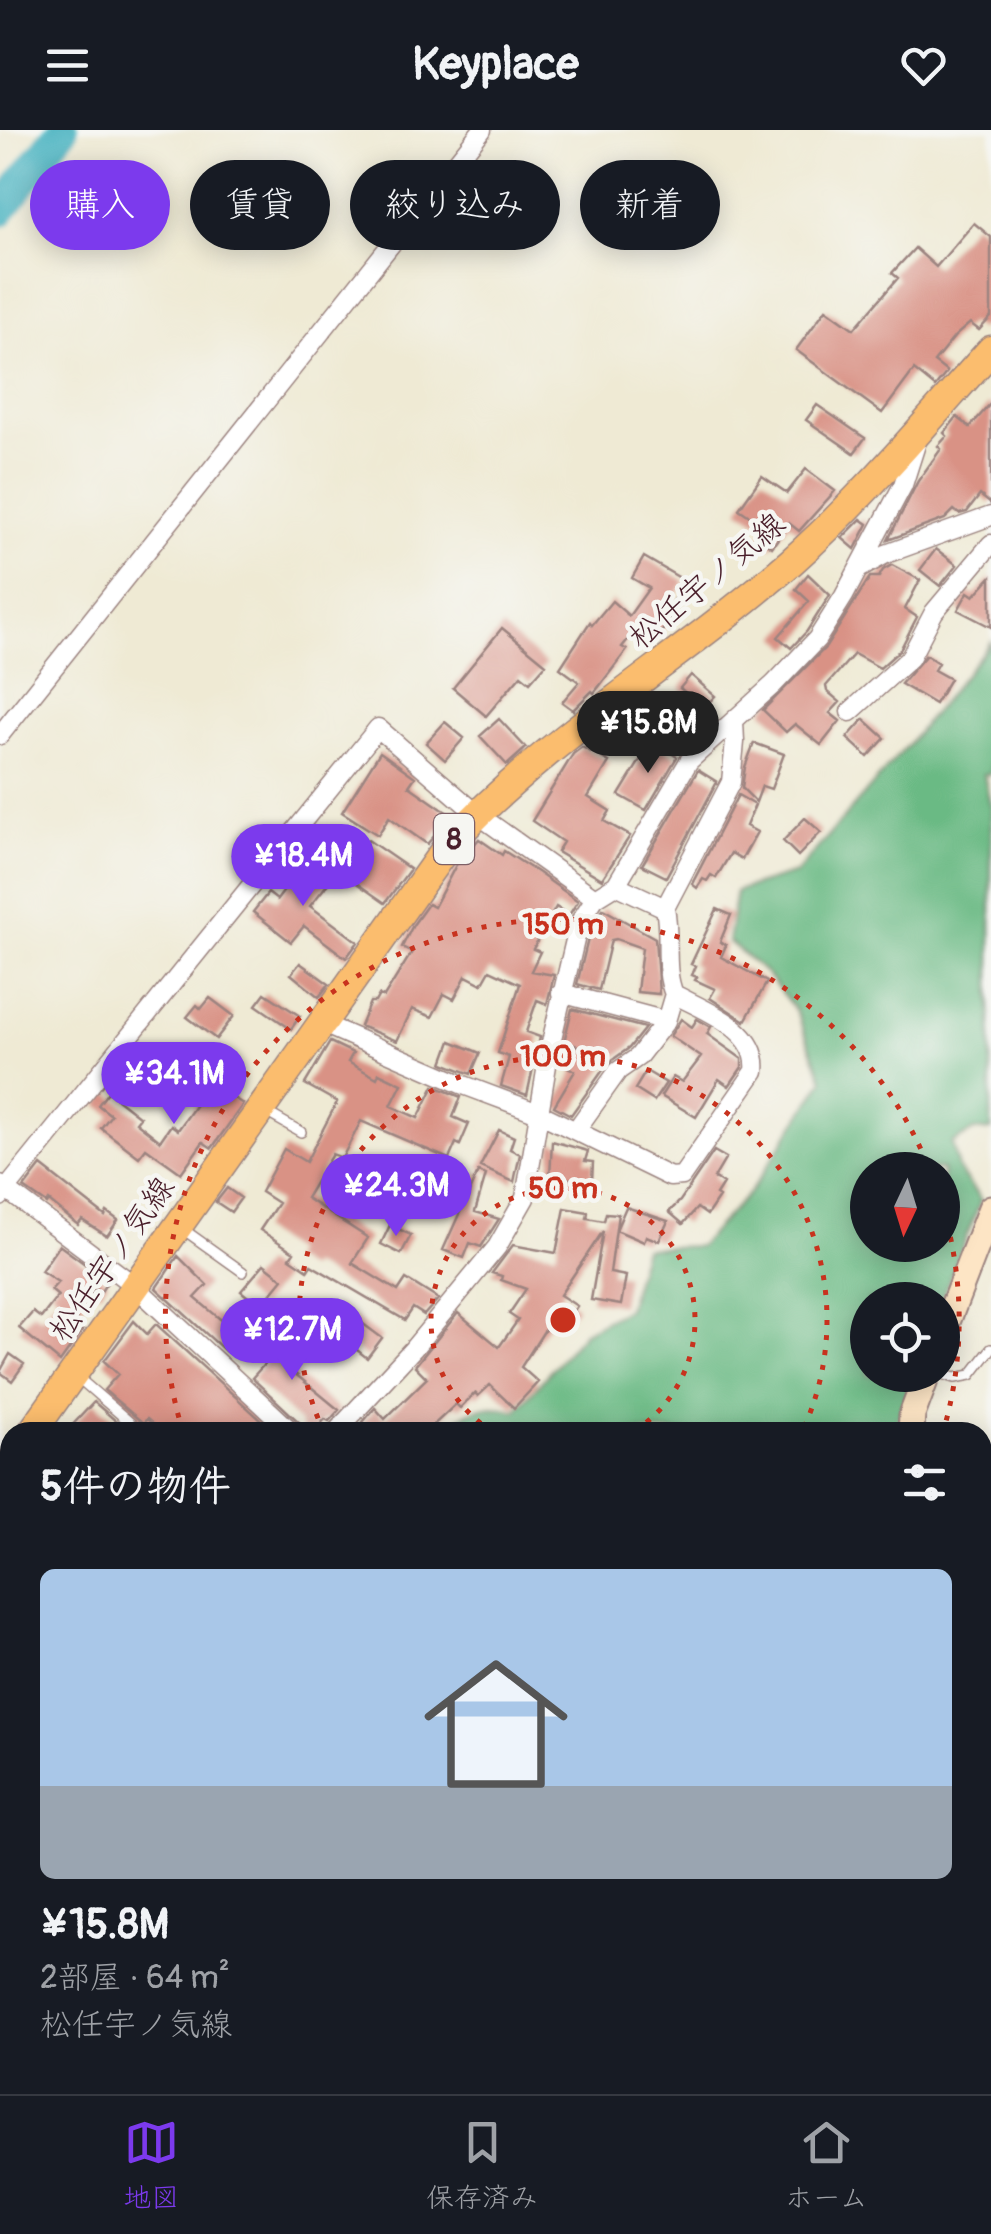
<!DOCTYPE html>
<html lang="ja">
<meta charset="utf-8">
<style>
body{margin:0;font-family:Pangolin,"Klee One",sans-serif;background:#20242c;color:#f1f3f6;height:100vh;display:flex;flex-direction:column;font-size:38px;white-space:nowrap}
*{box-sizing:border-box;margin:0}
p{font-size:32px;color:#9ea1a6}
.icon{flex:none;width:55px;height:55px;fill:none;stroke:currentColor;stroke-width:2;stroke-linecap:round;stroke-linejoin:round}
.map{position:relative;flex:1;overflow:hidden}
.drawer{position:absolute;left:0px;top:1292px;width:992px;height:672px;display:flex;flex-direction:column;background:#171b24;border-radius:30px 30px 0 0;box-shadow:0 5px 25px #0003}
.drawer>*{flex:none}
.banner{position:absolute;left:30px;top:30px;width:932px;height:90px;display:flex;gap:20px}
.needle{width:65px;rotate:184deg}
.controls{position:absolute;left:850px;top:1022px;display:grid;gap:20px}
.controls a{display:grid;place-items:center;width:110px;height:110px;border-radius:50%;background:#171b24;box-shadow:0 5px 25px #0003;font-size:50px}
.price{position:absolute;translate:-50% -85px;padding:0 22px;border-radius:35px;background:#7c3aed;color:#fff;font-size:32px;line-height:65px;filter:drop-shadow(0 2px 5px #0008)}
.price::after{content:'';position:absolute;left:50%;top:60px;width:30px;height:22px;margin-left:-15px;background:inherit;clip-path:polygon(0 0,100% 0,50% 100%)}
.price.selected{background:#222;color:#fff}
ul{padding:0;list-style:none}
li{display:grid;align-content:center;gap:20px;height:530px;padding:0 40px}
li+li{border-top:2px solid #363941}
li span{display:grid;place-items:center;height:310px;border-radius:15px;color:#555}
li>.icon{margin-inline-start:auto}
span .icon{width:180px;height:180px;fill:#fffc;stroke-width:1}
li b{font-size:42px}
h2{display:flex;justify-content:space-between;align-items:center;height:120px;padding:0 40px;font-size:42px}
.chip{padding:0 35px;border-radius:45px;background:#171b24;box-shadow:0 5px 25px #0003;font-size:35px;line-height:90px}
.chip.selected{background:#7c3aed;color:#fff}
header{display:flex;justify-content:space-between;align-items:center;height:130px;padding:0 40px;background:#171b24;font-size:45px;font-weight:800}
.menu{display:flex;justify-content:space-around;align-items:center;height:140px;border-top:2px solid #363941;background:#171b24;font-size:28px;color:#9ea1a6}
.menu a{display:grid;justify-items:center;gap:5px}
.menu .selected{color:#7c3aed}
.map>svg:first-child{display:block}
</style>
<header><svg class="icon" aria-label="menu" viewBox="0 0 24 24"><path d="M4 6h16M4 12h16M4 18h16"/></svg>Keyplace<svg class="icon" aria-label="heart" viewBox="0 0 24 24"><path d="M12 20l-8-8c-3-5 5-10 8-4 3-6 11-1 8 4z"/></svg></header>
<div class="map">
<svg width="991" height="1964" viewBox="0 0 991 1964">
<rect width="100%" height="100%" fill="#f6f6f2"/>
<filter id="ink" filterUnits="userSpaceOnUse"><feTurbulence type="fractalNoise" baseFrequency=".01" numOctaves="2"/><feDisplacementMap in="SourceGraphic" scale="20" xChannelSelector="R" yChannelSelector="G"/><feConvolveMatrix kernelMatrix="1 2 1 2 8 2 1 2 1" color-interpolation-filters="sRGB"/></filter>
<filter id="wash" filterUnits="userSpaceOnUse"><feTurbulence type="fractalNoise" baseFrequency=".0048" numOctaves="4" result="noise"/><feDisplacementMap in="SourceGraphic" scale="40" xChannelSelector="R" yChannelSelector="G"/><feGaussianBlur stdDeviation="2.25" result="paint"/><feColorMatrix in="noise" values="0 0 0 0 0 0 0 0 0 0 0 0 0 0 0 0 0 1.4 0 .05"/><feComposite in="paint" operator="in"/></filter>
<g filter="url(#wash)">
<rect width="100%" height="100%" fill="#efead4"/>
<path fill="#6bba84" stroke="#5a6c58" stroke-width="2.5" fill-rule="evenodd" d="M991,512V644H984L991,678V1000L974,1001L952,1013L958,1039L981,1070L941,1170H868V1245H914L898,1290V1302H440C464,1281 485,1271 516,1281L584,1202L627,1179L644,1118L699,1116L751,1061L824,950L796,881L766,843L728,811L736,761L796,743L909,613ZM868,1040H942V1115H868Z"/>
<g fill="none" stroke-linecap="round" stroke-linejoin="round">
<path stroke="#42b0bf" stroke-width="32" d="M0,81L62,0"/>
</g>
<g id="blocks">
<path fill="#d99285" d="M974,93L991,107V187L979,200L970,193L955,206L934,232L947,242L935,257L914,240L882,283L796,220L826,179L854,199L898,148L892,143L915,118L936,137Z
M991,273V374L980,365L967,382L959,384L954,380L945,389L888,410L918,351L941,319L938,316L947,306L944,303L957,287L970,297Z
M817,275L865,308L854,323L806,290Z
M806,339L835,361L799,401L789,393L772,417L759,408L766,397L739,379L762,346L787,363Z
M861,389L868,394L855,419L842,408Z
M936,419L957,435L940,456L920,440Z
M644,427L685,451L666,482L672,486L660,504L642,492L622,517L627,520L594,563L592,561L573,580L562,572L579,552L560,538L590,492L592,495L612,471L629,486L649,458L632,448Z
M892,435L920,450L905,479L917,487L900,520L880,538L854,524L826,556L827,561L840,572L830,583L840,591L821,615L795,594L786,602L763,580L826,517L870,447H879L883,440Z
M808,444L830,465L807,501L791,518L778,507L809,471L796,459Z
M991,447V497L958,480L968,462L974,466Z
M502,498L546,534L530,552L521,545L486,586L453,558Z
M926,525L938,533L934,540L950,549L935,574L901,554Z
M691,545L715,566L700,582L712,593L696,607L670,584L688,565L680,558Z
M499,589L526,618L507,635L480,606Z
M864,589L885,608L868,627L847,608Z
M445,592L464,608L445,630L426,613Z
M652,611L677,627L646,680L619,665Z
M754,613L784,624L771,659L762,656L756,672L742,658L745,637Z
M582,617L609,632L588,667L610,681L604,691L630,706L602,749L557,722L563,712L532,691L573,624Z
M380,622L415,647L409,656L452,686L427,714L389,687L378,705L342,682Z
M698,640L717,652L666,747L642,735Z
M738,665L755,675L746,696L757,702L742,729L731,723L716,748L711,745L707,751L703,749L697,758L692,754Z
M805,688L821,702L798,726L783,711Z
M479,709L502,725L504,721L537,742L578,771L569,785L556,777L533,819L540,822L531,841L554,845L547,874L537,870L526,902L540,907L527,965L501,956L509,927L498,923L520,854L490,840L482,854L466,846L454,869L444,864L432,887L412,879L397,911L360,896L370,872H375L379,865L384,867L412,822L402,817L413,795L428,774L434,777L456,735Z
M368,710L410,739L385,773L345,745Z
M294,723L330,751L310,776L358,812L346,828L304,796L291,812L253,782L268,763L277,770L295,746L283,736Z
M603,779L655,808L659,864L637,862L642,818L616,809L611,810L599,860L577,854L591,797Z
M717,779L731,785L720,812L726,815L721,827L767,852L745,891L710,868L715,859L695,850L697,847L692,845L696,836L691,834Z
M300,833L329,854L319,867L291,844Z
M265,863L300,886L291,899L256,875Z
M210,868L234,886L216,909L187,887L197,875L201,879Z
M572,879L645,898L629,918L608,933L571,985L554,976L575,941L568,937L581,917L564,912Z
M681,889L692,897L697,889L711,897L707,904L742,929V937L729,956L719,949L696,987L661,966L673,947L682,952L701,927L670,906Z
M451,911L480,923L471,944L443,933Z
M330,912L353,923L348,932L377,948L379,943L402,954L391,976L418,988L434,956L461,967L453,987L469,994L460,1015L456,1013L449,1029L361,991L342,1028L332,1024L306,1068L368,1108L352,1133L398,1161L406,1149L438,1169L424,1185L413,1178L405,1190L311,1135L308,1140L290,1128L294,1122L260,1100L278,1073L261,1062L284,1019L306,1032L337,972L305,954Z
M646,941L666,953L654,971L635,959Z
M206,951L243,974L212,1018L203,1012L181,1043L146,1018L139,1027L101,998L111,985L98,975L108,962L140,987L136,992L160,1011L171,995L178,1000L200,969L195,965Z
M499,1000L514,1007L510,1019L520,1024L514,1052L480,1037Z
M552,1011L588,1021L585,1031L593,1032L592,1051L550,1047Z
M714,1021L726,1028L714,1048L723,1054L716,1065L719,1067L707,1085L697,1078L683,1094L669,1082L680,1071Z
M41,1036L105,1086L107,1082L118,1090L107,1106L82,1090L78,1095L49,1071L47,1074L24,1058Z
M478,1042L486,1045L475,1082L499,1089L481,1117L470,1113L464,1128L443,1120Z
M227,1058L241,1068L231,1082L216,1072Z
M626,1077L668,1091L659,1111L646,1106L644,1112L616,1100Z
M565,1078L588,1082L587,1088L604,1091L606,1083L618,1084L610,1143L626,1146L621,1175L591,1170L603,1101L560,1165L577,1176L565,1194L553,1187L521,1237L538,1252L514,1278L490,1255L478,1266L475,1263L460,1278L456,1274L426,1302H371L363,1292L375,1278L385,1289L427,1248L415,1236L458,1183L499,1217L518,1190L509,1184L526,1159L501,1150L502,1146L492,1143L513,1115L556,1123Z
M390,1095L411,1105L401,1124L381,1114Z
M59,1115L108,1151L100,1163L95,1159L76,1184L74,1188L83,1195L82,1201L60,1232L19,1198L33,1182L41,1188L58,1166L51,1160L58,1152L41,1141Z
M178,1126L207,1155L195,1168L238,1204L225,1221L156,1158Z
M264,1134L283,1149L260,1177L241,1161Z
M338,1175L382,1208L367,1228L352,1216L353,1214L338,1199L340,1197L328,1187Z
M134,1191L147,1204L156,1194L274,1302H162L147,1289L143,1293L104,1260L118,1244L104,1231Z
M279,1197L305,1219L288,1238L339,1280L329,1291L325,1289L314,1302H304L300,1293L252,1248L269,1229L259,1221Z
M10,1224L24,1234L12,1251L0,1242Z
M94,1272L124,1298L120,1302H66Z"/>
</g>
</g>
<g filter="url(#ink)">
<use href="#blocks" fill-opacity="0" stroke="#9c8480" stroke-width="2.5"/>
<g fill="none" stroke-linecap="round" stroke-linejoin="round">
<defs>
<path id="lane" d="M264,981L301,1002
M180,1097L243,1142
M942,1244L955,1248L971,1245L991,1219
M75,1245L141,1302"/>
<path id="street" d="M859,439L886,424L991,386
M850,582L910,528L934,482L991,414
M0,605L482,0
M616,755L665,778C671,806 663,839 674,864
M665,778L731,652L735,612L734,591
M321,893L461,954L541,984L670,1047L682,1046L755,941C760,899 703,880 674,864L666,891L561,863
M576,1000L618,941L638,927L666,891
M0,1055L136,1157L292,1302
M0,1067L378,598L477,684L595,768
M336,1302L413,1219L497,1117L525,1068L550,917L579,793L595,768L616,755L689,631L774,554L817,509L844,466L903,355L918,308
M0,1503L10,1512
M0,1620L10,1606
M0,1700L10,1710
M0,1878L10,1866"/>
<path id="secondary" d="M942,1205L991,1078
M911,1302L912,1285L927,1245
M982,1405L991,1416
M982,1513L991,1503
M546,1964L555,1955"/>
<path id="primary" d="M32,1302L449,714C550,605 680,529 791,432C862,369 927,291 991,220
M0,1348L10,1333"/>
</defs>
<use href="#lane" stroke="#9c8480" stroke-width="12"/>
<use href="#street" stroke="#9c8480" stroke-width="21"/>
<use href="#secondary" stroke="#9c8480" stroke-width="29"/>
<use href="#primary" stroke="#9c8480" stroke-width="31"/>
<use href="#lane" stroke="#fff" stroke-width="9"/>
<use href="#street" stroke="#fff" stroke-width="18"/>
<use href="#secondary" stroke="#fde5c5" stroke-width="25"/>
<use href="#primary" stroke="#fbbd6e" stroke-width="28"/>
</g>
</g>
<g fill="none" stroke="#c8321e" stroke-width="5" stroke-dasharray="5 10">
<path d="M493 1302A132 132 0 1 1 633 1302"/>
<path d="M324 1302A264 264 0 1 1 802 1302"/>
<path d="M183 1302A396 396 0 0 1 929 1038M943 1078A396 396 0 0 1 943 1302"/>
</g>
<g text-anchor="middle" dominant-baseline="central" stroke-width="9" stroke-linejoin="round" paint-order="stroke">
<rect fill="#f6f6f2" stroke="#7e6067" stroke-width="2.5" x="434" y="684" width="40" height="50" rx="8"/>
<g font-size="30" font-weight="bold" fill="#4a1f2b">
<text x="454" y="709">8</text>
</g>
<g font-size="32" fill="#4a1f2b" stroke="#f6f6f2">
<text transform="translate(707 451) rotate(-40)">松任宇ノ気線</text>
<text transform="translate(112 1129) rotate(-55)">松任宇ノ気線</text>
</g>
</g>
<circle cx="563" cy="1190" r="15" fill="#c8321e" stroke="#f6f6f2" stroke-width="5"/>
<g font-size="30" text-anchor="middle" font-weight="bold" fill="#c8321e" stroke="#f6f6f2" stroke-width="9" stroke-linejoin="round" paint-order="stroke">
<text x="563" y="804">150 m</text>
<text x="563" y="936">100 m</text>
<text x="563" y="1068">50 m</text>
</g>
</svg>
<div class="controls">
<a><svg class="needle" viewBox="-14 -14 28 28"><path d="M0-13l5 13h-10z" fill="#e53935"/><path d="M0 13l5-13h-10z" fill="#9ea1a6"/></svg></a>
<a><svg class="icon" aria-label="locate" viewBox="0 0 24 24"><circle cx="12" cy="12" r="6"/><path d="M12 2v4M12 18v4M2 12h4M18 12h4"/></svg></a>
</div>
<b class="price selected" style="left:648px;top:646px">¥15.8M</b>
<b class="price" style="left:303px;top:779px">¥18.4M</b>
<b class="price" style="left:174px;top:997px">¥34.1M</b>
<b class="price" style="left:396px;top:1109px">¥24.3M</b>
<b class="price" style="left:292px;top:1253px">¥12.7M</b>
<div class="banner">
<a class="chip selected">購入</a>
<a class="chip">賃貸</a>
<a class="chip">絞り込み</a>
<a class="chip">新着</a>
</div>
<section class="drawer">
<h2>5件の物件<svg class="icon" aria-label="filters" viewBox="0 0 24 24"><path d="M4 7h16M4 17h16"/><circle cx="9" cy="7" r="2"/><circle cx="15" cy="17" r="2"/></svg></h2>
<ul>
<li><span style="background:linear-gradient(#a9c7e8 70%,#9aa5b1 0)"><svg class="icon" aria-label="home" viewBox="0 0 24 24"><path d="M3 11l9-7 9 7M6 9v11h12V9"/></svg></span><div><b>¥15.8M</b><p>2部屋 · 64 m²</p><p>松任宇ノ気線</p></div></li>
</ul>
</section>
</div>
<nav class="menu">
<a class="selected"><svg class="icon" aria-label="map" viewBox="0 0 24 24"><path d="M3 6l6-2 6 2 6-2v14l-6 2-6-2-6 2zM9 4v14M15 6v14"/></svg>地図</a>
<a><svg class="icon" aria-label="saved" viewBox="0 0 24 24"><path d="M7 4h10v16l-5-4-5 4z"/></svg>保存済み</a>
<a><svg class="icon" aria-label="home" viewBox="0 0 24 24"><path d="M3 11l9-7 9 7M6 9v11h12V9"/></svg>ホーム</a>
</nav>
